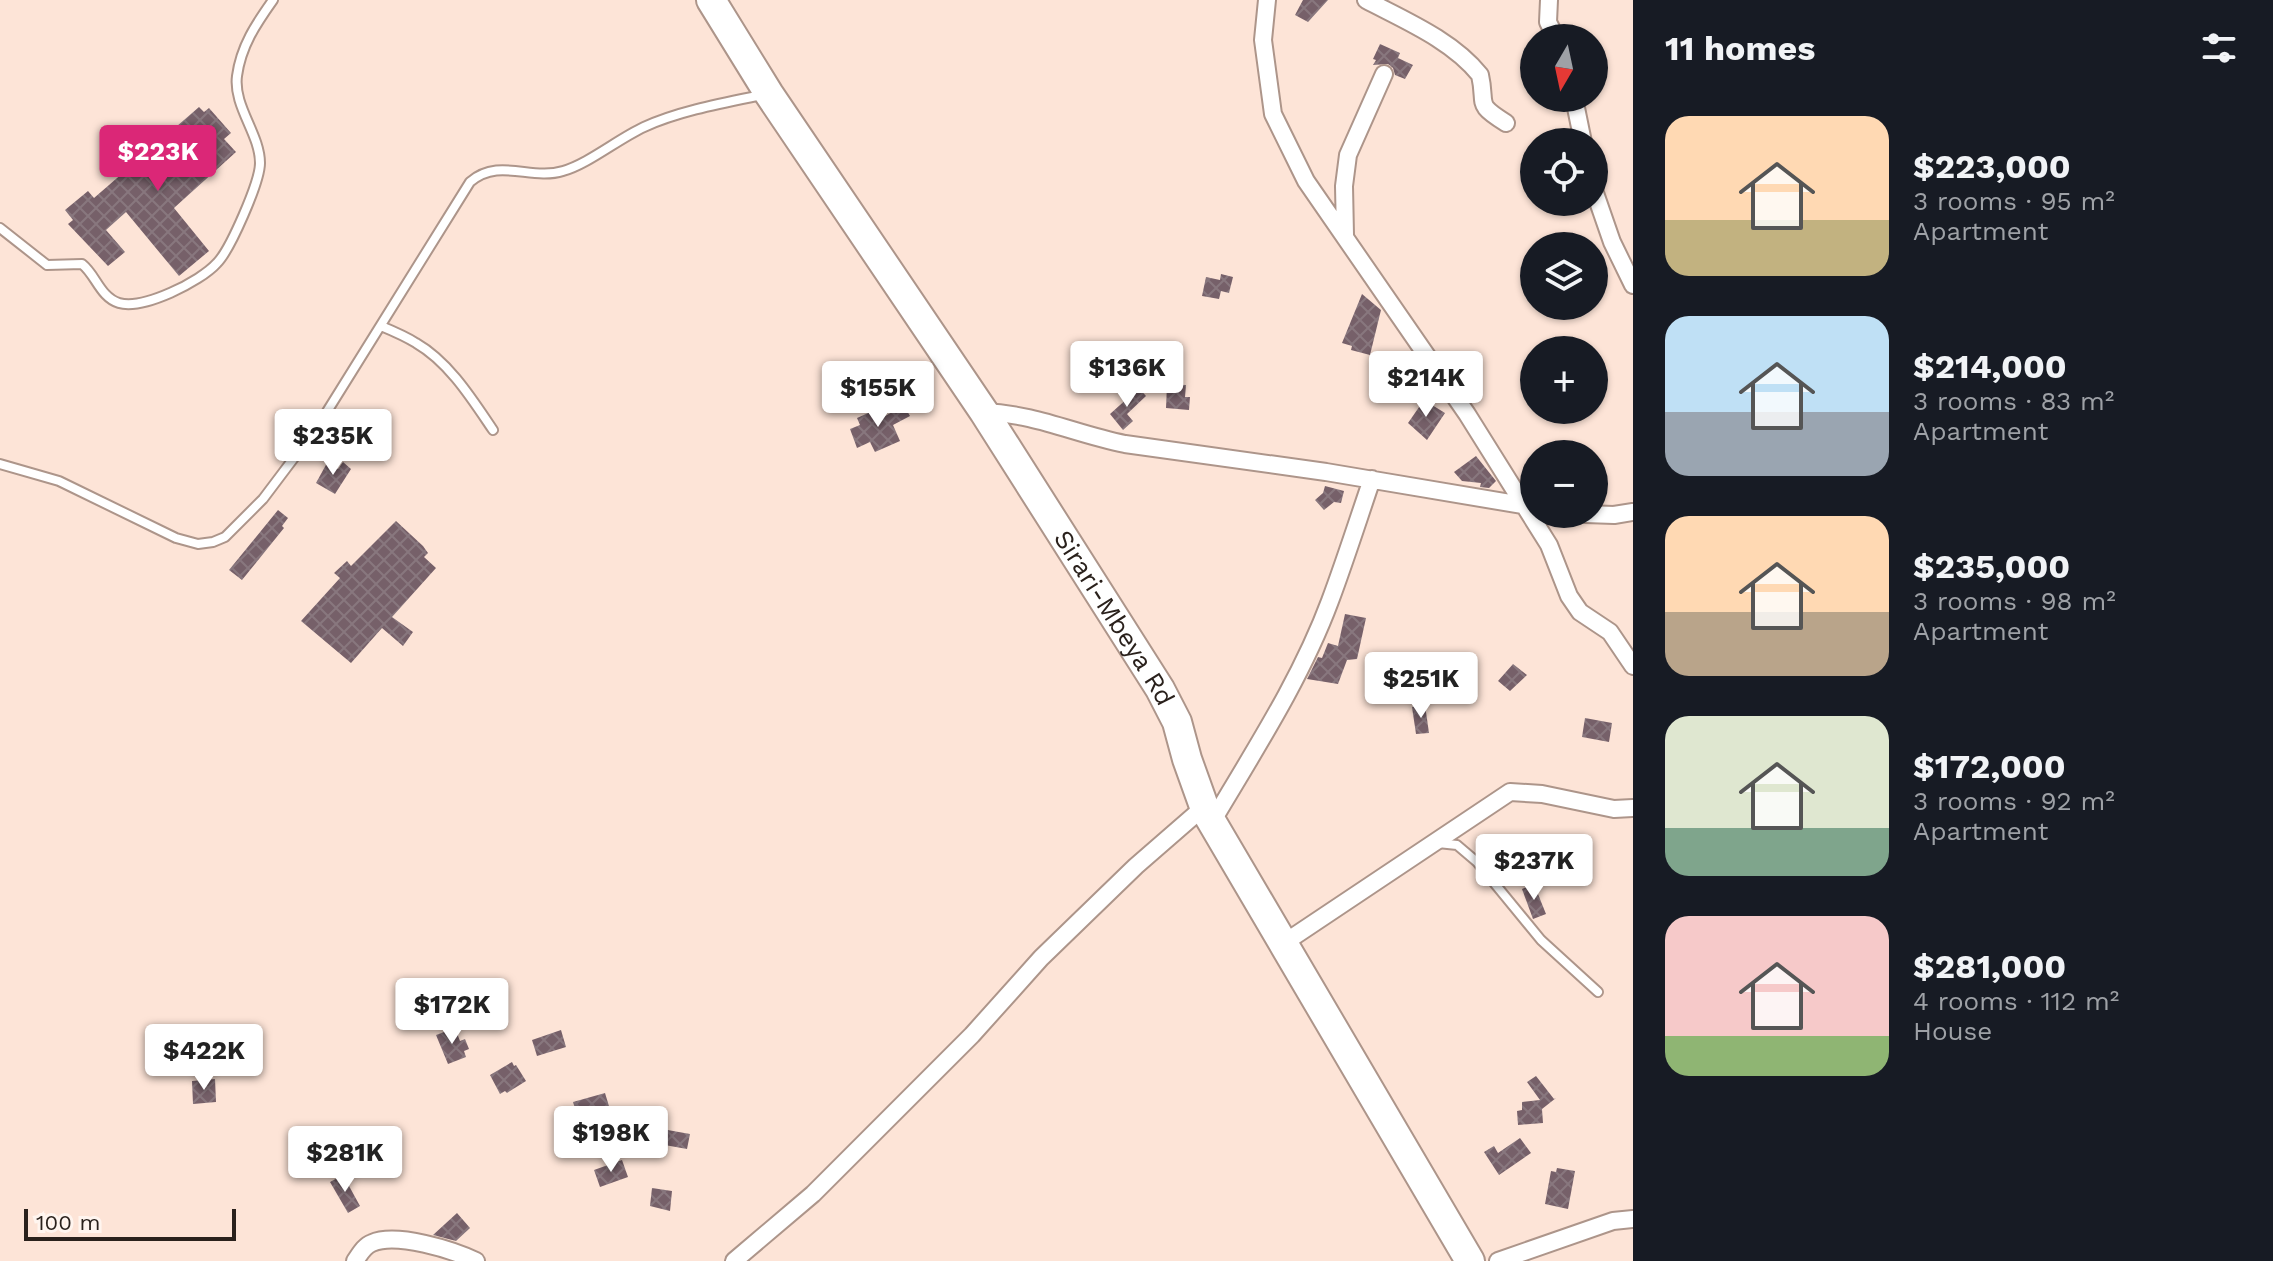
<!DOCTYPE html>
<meta charset="utf-8">
<style>
body{margin:0;font-family:"Work Sans",sans-serif;background:#20242c;color:#f1f3f6;height:100vh;display:flex;flex-direction:column;font-size:30px;white-space:nowrap}
*{box-sizing:border-box;margin:0}
p{font-size:26px;color:#9ea1a6}
.icon{flex:none;width:44px;height:44px;fill:none;stroke:currentColor;stroke-width:2;stroke-linecap:round;stroke-linejoin:round}
.map{position:relative;flex:1;overflow:hidden}
.drawer{display:flex;flex-direction:column;background:#171b24;width:640px}
.drawer>*{flex:none}
.needle{width:52px;rotate:189deg}
.buttons{position:absolute;left:1520px;top:24px;display:grid;gap:16px}
.buttons a{display:grid;place-items:center;width:88px;height:88px;border-radius:50%;background:#171b24;box-shadow:0 2px 6px #0004;font-size:40px}
.scale{position:absolute;left:24px;bottom:20px;width:212px;box-sizing:border-box;padding-left:8px;border:4px solid #2a211c;border-top:0;font-size:22px;line-height:28px;white-space:nowrap;color:#2a211c;-webkit-text-stroke:6px #fff5ef;paint-order:stroke}
.price{position:absolute;translate:-50% -68px;padding:0 18px;border-radius:8px;background:#fff;color:#222;font-size:26px;line-height:52px;filter:drop-shadow(0 2px 4px #0008)}
.price::after{content:'';position:absolute;left:50%;top:48px;width:24px;height:18px;margin-left:-12px;background:inherit;clip-path:polygon(0 0,100% 0,50% 100%)}
.price.active{background:#db2777;color:#fff}
ul{padding:0;list-style:none}
li{display:flex;align-items:center;gap:24px;height:200px;padding:0 32px}
li span{display:grid;place-items:center;flex:none;width:224px;height:160px;border-radius:24px;color:#555}
li>.icon{margin-inline-start:auto}
span .icon{width:96px;height:96px;fill:#fffc;stroke-width:1}
li b{font-size:34px}
h2{display:flex;justify-content:space-between;align-items:center;height:96px;padding:0 32px;font-size:34px}
main{display:flex;flex:1;min-height:0}
.map>svg:first-child{display:block}
</style>
<main>
<div class="map">
<svg width="1633" height="1261" viewBox="0 0 1633 1261">
<defs>
<pattern id="building-cross-hatch" width="8" height="8" patternUnits="userSpaceOnUse" patternTransform="scale(2)"><rect width="8" height="8" fill="#766069"/><path d="M0 0l8 8M0 8l8-8" fill="none" stroke="#88777e"/></pattern>
</defs>
<rect width="100%" height="100%" fill="#fde4d7"/>
<path fill="url(#building-cross-hatch)" d="M1303,0H1328L1308,22L1295,15Z
M1380,44L1400,53L1398,58L1413,65L1405,79L1395,75L1393,68L1388,64L1373,65L1376,60L1373,59Z
M199,107L204,112L209,108L231,133L224,139L236,152L174,208L209,251L179,276L126,212L106,230L125,252L108,266L68,224L73,220L65,210L88,191L94,198Z
M1221,274L1233,277L1229,293L1221,291L1219,299L1202,296L1206,277L1220,280Z
M1362,294L1381,310L1370,355L1351,350L1352,346L1342,343Z
M1167,384L1186,385L1185,397H1190L1189,410L1166,408Z
M1139,388L1146,396L1127,414L1133,421L1123,430L1110,414Z
M1424,400L1445,413L1427,440L1408,423Z
M904,405L910,416L893,425L900,441L875,452L870,442L857,448L850,429L860,425L857,418L877,409L882,418Z
M1476,456L1496,481L1489,488L1480,487L1481,483L1462,481L1454,472Z
M343,462L351,469L335,494L316,483L327,463L338,469Z
M1325,486L1344,491L1341,503L1334,502L1324,510L1315,500L1323,493Z
M278,510L288,518L282,526L284,528L242,580L229,570Z
M396,521L423,546L428,553L424,557L436,568L392,617L413,632L403,646L382,628L351,663L301,621L340,578L334,573L347,561L351,566Z
M1345,614L1366,618L1357,659L1347,660L1338,684L1307,679L1318,657L1322,658L1328,643L1338,646Z
M1513,664L1527,675L1510,691L1498,681Z
M1425,705L1429,733L1416,734L1412,707Z
M1585,718L1612,723L1609,742L1582,737Z
M1534,884L1546,914L1533,919L1522,889Z
M455,1028L460,1041L465,1039L469,1049L464,1051L466,1057L448,1064L436,1035Z
M561,1030L566,1047L537,1056L532,1040Z
M512,1062L514,1066L516,1065L526,1081L507,1093L505,1091L500,1094L490,1075Z
M1536,1076L1554,1099L1556,1098L1542,1109L1543,1123L1518,1125L1517,1111L1522,1110V1102L1540,1100L1527,1082Z
M215,1079L216,1102L193,1104L192,1081Z
M605,1093L615,1126L604,1129L605,1134L585,1140L573,1102Z
M662,1129L690,1134L687,1149L659,1144Z
M1520,1138L1531,1153L1499,1175L1484,1152L1494,1146L1498,1153Z
M622,1160L628,1177L600,1187L594,1170Z
M1557,1168L1575,1171L1568,1209L1545,1204L1551,1171L1556,1172Z
M343,1175L360,1206L348,1213L330,1182Z
M652,1188L672,1191L670,1211L650,1206Z
M457,1213L470,1228L456,1241L433,1235Z"/>
<g fill="none" stroke-linecap="round" stroke-linejoin="round">
<defs>
<path id="service" d="M0,228L47,265L82,264C96,275 100,297 119,303C143,310 200,282 217,263C230,250 260,182 260,163C260,134 233,106 237,76C241,46 256,24 273,0
M381,326C393,331 405,336 416,343C449,362 472,399 493,430
M0,464L59,481L176,538L198,544L213,542L225,537L263,499L318,426L470,182C499,157 531,181 563,171C588,164 618,139 644,127C679,111 723,103 762,95
M1438,843L1457,845L1477,862L1541,940L1598,992"/>
<path id="minor" d="M1267,0L1263,40L1273,114L1306,181L1467,414L1549,545L1569,596L1580,612L1610,632L1633,666
M1366,0C1404,20 1452,40 1480,75C1487,106 1474,103 1506,123
M1549,0L1548,22L1556,38
M1574,98L1583,142
M1594,190L1612,242L1633,285
M1345,235L1344,186L1348,155L1384,74
M984,412C1036,414 1075,434 1125,444L1326,472L1528,506
M1585,514L1614,515L1633,512
M1212,822C1254,751 1301,679 1330,601C1345,561 1358,520 1372,479
M1284,943L1510,792L1542,794L1614,809L1633,808
M355,1261C360,1254 364,1246 372,1243C396,1232 453,1250 476,1261
M734,1261L813,1194L972,1035L1041,958L1136,866L1205,806
M1498,1261L1613,1221L1633,1219"/>
<g id="trunk">
<path id="s1" d="M711,0L769,94L984,412L1160,689L1177,722L1187,759L1206,812L1470,1261"/>
</g>
</defs>
<use href="#service" stroke="#ad958a" stroke-width="12"/>
<use href="#minor" stroke="#ad958a" stroke-width="20"/>
<use href="#trunk" stroke="#ad958a" stroke-width="32"/>
<use href="#service" stroke="#fff" stroke-width="8"/>
<use href="#minor" stroke="#fff" stroke-width="16"/>
<use href="#trunk" stroke="#fff" stroke-width="28"/>
</g>
<g text-anchor="middle" dominant-baseline="central" stroke-width="8" stroke-linejoin="round" paint-order="stroke">
<g font-size="26" fill="#2a211c" stroke="#fff5ef">
<text stroke="none"><textPath href="#s1" startOffset="738">Sirari-Mbeya Rd</textPath></text>
</g>
</g>
</svg>
<div class="buttons">
<a><svg class="needle" viewBox="-14 -14 28 28"><path d="M0-13l5 13h-10z" fill="#e53935"/><path d="M0 13l5-13h-10z" fill="#9ea1a6"/></svg></a>
<a><svg class="icon" aria-label="locate" viewBox="0 0 24 24"><circle cx="12" cy="12" r="6"/><path d="M12 2v4M12 18v4M2 12h4M18 12h4"/></svg></a>
<a><svg class="icon" aria-label="layers" viewBox="0 0 24 24"><path d="M12 4l9 5-9 5-9-5zM3 14l9 5 9-5"/></svg></a>
<a>+</a>
<a>−</a>
</div>
<div class="scale">100 m</div>
<b class="price active" style="left:158px;top:193px">$223K</b>
<b class="price" style="left:1127px;top:409px">$136K</b>
<b class="price" style="left:1426px;top:419px">$214K</b>
<b class="price" style="left:878px;top:429px">$155K</b>
<b class="price" style="left:333px;top:477px">$235K</b>
<b class="price" style="left:1421px;top:720px">$251K</b>
<b class="price" style="left:1534px;top:902px">$237K</b>
<b class="price" style="left:452px;top:1046px">$172K</b>
<b class="price" style="left:204px;top:1092px">$422K</b>
<b class="price" style="left:611px;top:1174px">$198K</b>
<b class="price" style="left:345px;top:1194px">$281K</b>
</div>
<section class="drawer">
<h2>11 homes<svg class="icon" aria-label="filters" viewBox="0 0 24 24"><path d="M4 7h16M4 17h16"/><circle cx="9" cy="7" r="2"/><circle cx="15" cy="17" r="2"/></svg></h2>
<ul>
<li><span style="background:linear-gradient(#ffd9b3 65%,#c2b280 0)"><svg class="icon" aria-label="home" viewBox="0 0 24 24"><path d="M3 11l9-7 9 7M6 9v11h12V9"/></svg></span><div><b>$223,000</b><p>3 rooms · 95 m²</p><p>Apartment</p></div></li>
<li><span style="background:linear-gradient(#bfe0f5 60%,#9aa5b1 0)"><svg class="icon" aria-label="home" viewBox="0 0 24 24"><path d="M3 11l9-7 9 7M6 9v11h12V9"/></svg></span><div><b>$214,000</b><p>3 rooms · 83 m²</p><p>Apartment</p></div></li>
<li><span style="background:linear-gradient(#ffd9b3 60%,#b9a48a 0)"><svg class="icon" aria-label="home" viewBox="0 0 24 24"><path d="M3 11l9-7 9 7M6 9v11h12V9"/></svg></span><div><b>$235,000</b><p>3 rooms · 98 m²</p><p>Apartment</p></div></li>
<li><span style="background:linear-gradient(#dfe7d0 70%,#7fa58c 0)"><svg class="icon" aria-label="home" viewBox="0 0 24 24"><path d="M3 11l9-7 9 7M6 9v11h12V9"/></svg></span><div><b>$172,000</b><p>3 rooms · 92 m²</p><p>Apartment</p></div></li>
<li><span style="background:linear-gradient(#f6c9c9 75%,#8fb573 0)"><svg class="icon" aria-label="home" viewBox="0 0 24 24"><path d="M3 11l9-7 9 7M6 9v11h12V9"/></svg></span><div><b>$281,000</b><p>4 rooms · 112 m²</p><p>House</p></div></li>
</ul>
</section>
</main>
